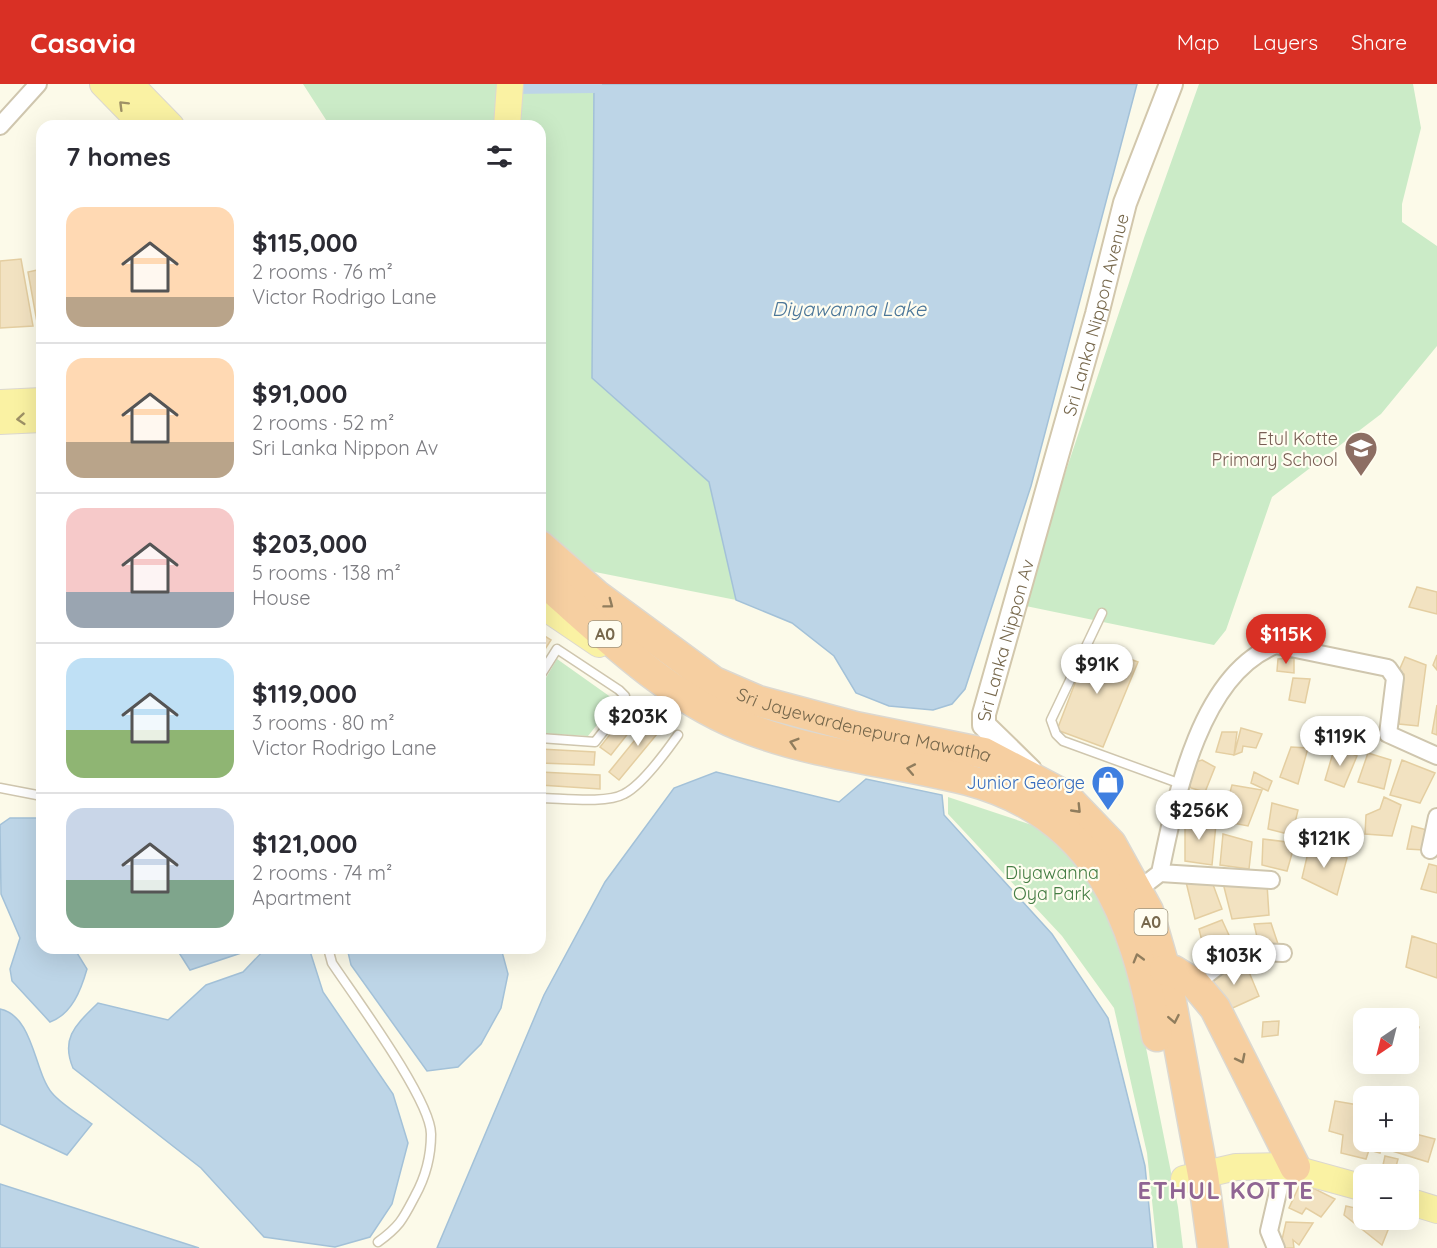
<!DOCTYPE html>
<meta charset="utf-8">
<style>
body{margin:0;font-family:Quicksand,sans-serif;background:#f7f7f7;color:#2b2b33;height:100vh;display:flex;flex-direction:column;font-size:22px;white-space:nowrap}
*{box-sizing:border-box;margin:0}
p{font-size:20px;color:#7c7c81}
.icon{flex:none;width:33px;height:33px;fill:none;stroke:currentColor;stroke-width:2;stroke-linecap:round;stroke-linejoin:round}
.map{position:relative;flex:1;overflow:hidden}
.sheet{position:absolute;left:36px;top:36px;width:510px;height:834px;display:flex;flex-direction:column;background:#fff;border-radius:18px;box-shadow:0 6px 24px #0002}
.sheet>*{flex:none}
.needle{width:39px;rotate:215deg}
.controls{position:absolute;left:1353px;top:924px;display:grid;gap:12px}
.controls a{display:grid;place-items:center;width:66px;height:66px;border-radius:12px;background:#fff;box-shadow:0 6px 24px #0002;font-size:30px}
.price{position:absolute;translate:-50% -51px;padding:0 14px;border-radius:21px;background:#fff;color:#222;font-size:20px;line-height:39px;filter:drop-shadow(0 2px 3px #0008)}
.price::after{content:'';position:absolute;left:50%;top:36px;width:18px;height:14px;margin-left:-9px;background:inherit;clip-path:polygon(0 0,100% 0,50% 100%)}
.price.active{background:#d93025;color:#fff}
ul{padding:0;list-style:none}
li{display:flex;align-items:center;gap:18px;height:150px;padding:0 30px}
li+li{border-top:2px solid #e1e1e2}
li span{display:grid;place-items:center;flex:none;width:168px;height:120px;border-radius:18px;color:#555}
li>.icon{margin-inline-start:auto}
span .icon{width:72px;height:72px;fill:#fffc;stroke-width:1}
li b{font-size:26px}
h2{display:flex;justify-content:space-between;align-items:center;height:72px;padding:0 30px;font-size:26px}
header{display:flex;align-items:center;gap:36px;box-sizing:border-box;height:84px;padding:0 30px;background:#d93025;color:#fff}
header strong{font-size:28px}
nav{display:flex;gap:33px;margin-inline-start:auto;font-size:21px}
.map>svg:first-child{display:block}
</style>
<header>
<strong>Casavia</strong>
<nav><a>Map</a><a>Layers</a><a>Share</a></nav>
</header>
<div class="map">
<svg width="1437" height="1164" viewBox="0 0 1437 1164">
<rect width="100%" height="100%" fill="#fcfae9"/>
<path fill="#cbebc7" d="M303,0H594L592,294L709,398L736,516L565,482L540,438V42H330Z
M1199,0H1413L1421,44L1402,120V138L1437,162V262L1381,330L1272,413L1226,546L1214,561L1021,521L1144,154Z
M557,575L612,614V622L588,652L540,649V604Z
M948,713L1041,744L1087,792L1126,864L1178,1123L1183,1164H1157L1147,1069L1114,924L1062,852L948,730Z"/>
<path fill="#bdd5e7" stroke="#a3c1d8" stroke-width="1.5" d="M594,0H1137L1031,402L965,605L952,620L933,626L889,622L856,609L834,572L792,539L736,516L709,398L592,294Z
M716,688L839,718L866,695L942,711L944,731L1052,850L1108,934L1145,1082L1153,1164H437L544,911L605,798L674,704Z
M10,734H42L38,811L42,817V864H74L87,885C81,906 72,930 50,938L12,897L10,885L20,854L1,810L0,741Z
M176,864H247L244,868L190,886Z
M266,864H309L323,908L393,1010L408,1059L392,1120L370,1153L335,1163L264,1153L201,1084L73,984C60,953 77,940 98,919L168,936L206,901L243,888Z
M347,864H501L508,890L501,924L481,960L458,983L427,987L351,881Z
M0,925C34,932 34,988 52,1009C62,1021 80,1031 92,1040L67,1071L0,1040Z
M0,1100L199,1164H0Z"/>
<g fill="none" stroke-linecap="round" stroke-linejoin="round">
<path stroke="#bdd5e7" stroke-width="16" d="M512,2L594,1"/>
</g>
<path fill="#f2e2c1" stroke="#e4cea1" stroke-width="1.5" d="M21,175L33,242L0,244V177Z
M42,185V266L28,188Z
M1417,503L1437,508V530L1409,523Z
M540,549L551,556L540,573Z
M1090,560L1138,578L1103,663L1057,646Z
M1437,571V586L1433,581Z
M1405,573L1426,581L1418,642L1399,640L1404,590L1398,589Z
M1294,574V589L1277,587L1278,575Z
M1293,594L1310,595L1305,619L1289,616Z
M638,615L649,623L611,671L600,663Z
M1437,621V651L1432,649Z
M656,630L667,638L619,696L609,688Z
M1241,644L1262,650L1256,664L1243,662L1242,668L1234,671Z
M1222,648H1237L1234,671L1216,668Z
M1335,662L1357,672L1344,703L1325,696Z
M1291,663L1308,664L1298,700L1280,693Z
M540,665L595,668L594,681L540,679Z
M1368,669L1391,676L1384,705L1358,698Z
M1202,676L1215,683L1205,708L1191,704L1187,695L1192,679Z
M1402,676L1435,689L1420,719L1390,711Z
M540,688L600,691V705L540,701Z
M1254,688L1272,697L1268,707L1251,699Z
M1232,701L1262,706L1248,742L1222,737Z
M1202,710L1224,715L1219,737L1198,733Z
M1384,713L1401,721L1392,752L1365,750L1366,731L1380,725Z
M1272,719L1298,726L1292,751L1268,745Z
M1185,733L1216,740L1212,781L1185,777Z
M1412,742L1427,746L1424,766L1407,765Z
M1223,750L1252,758L1249,785L1220,781Z
M1263,755L1295,759L1287,787L1262,781Z
M1310,760L1347,774L1337,811L1302,794Z
M1429,780L1437,782V809L1421,805Z
M1211,795L1222,825L1195,835L1186,798Z
M1223,799L1267,800L1269,831L1232,835Z
M1222,836L1233,860L1206,874L1199,845Z
M1271,839L1278,860L1259,862L1254,840Z
M1412,852L1437,860V894L1406,883Z
M1244,876L1259,912L1226,927L1209,893Z
M1411,936L1419,943L1414,957L1409,958Z
M1279,937L1278,951L1262,953L1263,938Z
M1335,1017L1364,1022V1058H1382L1380,1069L1369,1066L1366,1075L1341,1069L1343,1051L1329,1047Z
M1408,1048L1435,1055L1428,1078L1389,1066L1392,1058H1408Z
M1385,1072L1398,1075L1394,1090H1381Z
M1301,1098L1335,1115L1321,1133L1306,1124L1302,1130L1289,1124Z
M1346,1122L1364,1126V1136H1392L1382,1161L1344,1131Z
M1286,1138L1313,1139L1299,1161L1293,1156L1294,1164H1285L1281,1160Z"/>
<g fill="none" stroke-linecap="round" stroke-linejoin="round">
<defs>
<path id="lane" d="M1102,529L1051,636L1056,650L1063,657L1181,700
M540,592L557,565L619,606L625,612L624,621L595,658L540,654
M0,704L42,712
M540,714C561,714 606,720 624,710C642,701 666,668 678,651
M328,864L332,879C354,912 431,1016 431,1050C431,1071 425,1094 415,1112C403,1135 400,1142 378,1158"/>
<path id="street" d="M0,42L38,0
M1430,766L1437,733
M1160,789L1271,796
M1138,806L1160,789C1175,717 1199,590 1276,561L1388,584L1395,594L1388,650L1437,672
M1195,900C1232,871 1234,866 1283,869
M1276,1164L1269,1147L1284,1082"/>
<g id="secondary">
<path id="s1" d="M1030,686L984,641V630L1097,230L1125,119L1171,0"/>
</g>
<path id="primary" d="M103,0L144,42
M130,0L171,42
M507,42L510,0
M0,319L42,317
M0,337L42,335
M540,520L599,560
M1184,1095L1236,1083L1284,1082L1364,1104
M1408,1117L1437,1126"/>
<g id="highway">
<path id="s2" d="M540,462L596,511L714,598L758,617L855,643L984,669L1064,711L1111,760L1148,827L1165,886L1203,1091L1213,1164"/>
<path d="M540,494C606,551 669,616 752,646C822,672 897,678 968,696C1098,731 1134,832 1157,952"/>
<path d="M1165,886L1174,887L1195,900L1215,924L1295,1083"/>
</g>
</defs>
<use href="#lane" stroke="#cfc6ae" stroke-width="11"/>
<use href="#street" stroke="#cfc6ae" stroke-width="20"/>
<use href="#secondary" stroke="#d2c7ac" stroke-width="26"/>
<use href="#primary" stroke="#dcd8d0" stroke-width="28"/>
<use href="#highway" stroke="#dcd8d0" stroke-width="33"/>
<use href="#lane" stroke="#fff" stroke-width="8"/>
<use href="#street" stroke="#fff" stroke-width="16"/>
<use href="#secondary" stroke="#fff" stroke-width="22"/>
<use href="#primary" stroke="#faf2a3" stroke-width="26"/>
<use href="#highway" stroke="#f6cfa1" stroke-width="30"/>
</g>
<defs><path id="oneway-chevron" d="M-2-3.5L2.5 0L-2 3.5" fill="none" stroke-width="1.6" stroke-linecap="round" stroke-linejoin="round" transform="scale(1.5)"/></defs>
<g stroke="#9e9166">
<use href="#oneway-chevron" transform="translate(123 21) rotate(-135)"/>
<use href="#oneway-chevron" transform="translate(21 335) rotate(175)"/>
</g>
<g stroke="#907d5d">
<use href="#oneway-chevron" transform="translate(609 520) rotate(37)"/>
<use href="#oneway-chevron" transform="translate(794 659) rotate(-163)"/>
<use href="#oneway-chevron" transform="translate(911 685) rotate(-169)"/>
<use href="#oneway-chevron" transform="translate(1077 725) rotate(46)"/>
<use href="#oneway-chevron" transform="translate(1138 874) rotate(-106)"/>
<use href="#oneway-chevron" transform="translate(1174 935) rotate(79)"/>
<use href="#oneway-chevron" transform="translate(1241 975) rotate(63)"/>
</g>
<defs>
<symbol id="school-pin" viewBox="-11 -11 22 30"><path d="M0 17L-7.5 6A9.5 9.5 0 1 1 7.5 6Z" fill="#8d6e63" stroke="#fffdf0"/><path d="M0-5L7-2L0 1L-7-2ZM-4 1L0 2.5L4 1V4Q0 6-4 4Z" fill="#fff"/></symbol>
<symbol id="shop-pin" viewBox="-11 -11 22 30"><path d="M0 17L-7.5 6A9.5 9.5 0 1 1 7.5 6Z" fill="#3f7fe0" stroke="#fffdf0"/><path d="M-5-2.5h2.3a2.7 3.5 0 0 1 5.4 0H5L5.5 6h-11ZM-1.5-2.5h3a1.5 2.3 0 0 0-3 0Z" fill="#fff"/></symbol>
</defs>
<g fill-rule="evenodd">
<use href="#school-pin" x="1342" y="345" width="38" height="52"/>
<use href="#shop-pin" x="1089" y="679" width="38" height="52"/>
</g>
<g text-anchor="middle" dominant-baseline="central" stroke-width="4.5" stroke-linejoin="round" paint-order="stroke">
<g fill="#fffdf0" stroke="#a0957d" stroke-width="1.5">
<rect x="588.5" y="537" width="33" height="26" rx="4.5"/>
<rect x="1134.5" y="825" width="33" height="26" rx="4.5"/>
</g>
<g font-size="16" font-weight="bold" fill="#77684c">
<text x="605" y="550">A0</text>
<text x="1151" y="838">A0</text>
</g>
<g font-size="18" fill="#77684c" stroke="#fffdf0">
<text stroke="none"><textPath href="#s1" startOffset="490">Sri Lanka Nippon Avenue</textPath></text>
<text stroke="none"><textPath href="#s1" startOffset="152">Sri Lanka Nippon Av</textPath></text>
<text stroke="none"><textPath href="#s2" startOffset="378">Sri Jayewardenepura Mawatha</textPath></text>
</g>
<g font-size="18" fill="#785e54" stroke="#fffdf0" text-anchor="end">
<text x="1338" y="354">Etul Kotte<tspan x="1338" dy="21">Primary School</tspan></text>
</g>
<g font-size="18" fill="#366cbe" stroke="#fffdf0" text-anchor="end">
<text x="1085" y="698">Junior George</text>
</g>
<g font-size="18" fill="#457d44" stroke="#fffdf0">
<text x="1052" y="788">Diyawanna<tspan x="1052" dy="21">Oya Park</tspan></text>
</g>
<g font-size="20" font-style="italic" fill="#4c7799" stroke="#fffdf0">
<text x="849" y="224">Diyawanna Lake</text>
</g>
<g font-size="24" font-weight="bold" letter-spacing="1.5" fill="#906593" stroke="#fffdf0">
<text x="1226" y="1106">ETHUL KOTTE</text>
</g>
</g>
</svg>
<div class="controls">
<a><svg class="needle" viewBox="-14 -14 28 28"><path d="M0-13l5 13h-10z" fill="#e53935"/><path d="M0 13l5-13h-10z" fill="#7c7c81"/></svg></a>
<a>+</a>
<a>−</a>
</div>
<b class="price active" style="left:1286px;top:581px">$115K</b>
<b class="price" style="left:1097px;top:611px">$91K</b>
<b class="price" style="left:638px;top:663px">$203K</b>
<b class="price" style="left:1340px;top:683px">$119K</b>
<b class="price" style="left:1199px;top:757px">$256K</b>
<b class="price" style="left:1324px;top:785px">$121K</b>
<b class="price" style="left:1234px;top:902px">$103K</b>
<section class="sheet">
<h2>7 homes<svg class="icon" aria-label="filters" viewBox="0 0 24 24"><path d="M4 7h16M4 17h16"/><circle cx="9" cy="7" r="2"/><circle cx="15" cy="17" r="2"/></svg></h2>
<ul>
<li><span style="background:linear-gradient(#ffd9b3 75%,#b9a48a 0)"><svg class="icon" aria-label="home" viewBox="0 0 24 24"><path d="M3 11l9-7 9 7M6 9v11h12V9"/></svg></span><div><b>$115,000</b><p>2 rooms · 76 m²</p><p>Victor Rodrigo Lane</p></div></li>
<li><span style="background:linear-gradient(#ffd9b3 70%,#b9a48a 0)"><svg class="icon" aria-label="home" viewBox="0 0 24 24"><path d="M3 11l9-7 9 7M6 9v11h12V9"/></svg></span><div><b>$91,000</b><p>2 rooms · 52 m²</p><p>Sri Lanka Nippon Av</p></div></li>
<li><span style="background:linear-gradient(#f6c9c9 70%,#9aa5b1 0)"><svg class="icon" aria-label="home" viewBox="0 0 24 24"><path d="M3 11l9-7 9 7M6 9v11h12V9"/></svg></span><div><b>$203,000</b><p>5 rooms · 138 m²</p><p>House</p></div></li>
<li><span style="background:linear-gradient(#bfe0f5 60%,#8fb573 0)"><svg class="icon" aria-label="home" viewBox="0 0 24 24"><path d="M3 11l9-7 9 7M6 9v11h12V9"/></svg></span><div><b>$119,000</b><p>3 rooms · 80 m²</p><p>Victor Rodrigo Lane</p></div></li>
<li><span style="background:linear-gradient(#c9d6e8 60%,#7fa58c 0)"><svg class="icon" aria-label="home" viewBox="0 0 24 24"><path d="M3 11l9-7 9 7M6 9v11h12V9"/></svg></span><div><b>$121,000</b><p>2 rooms · 74 m²</p><p>Apartment</p></div></li>
</ul>
</section>
</div>
